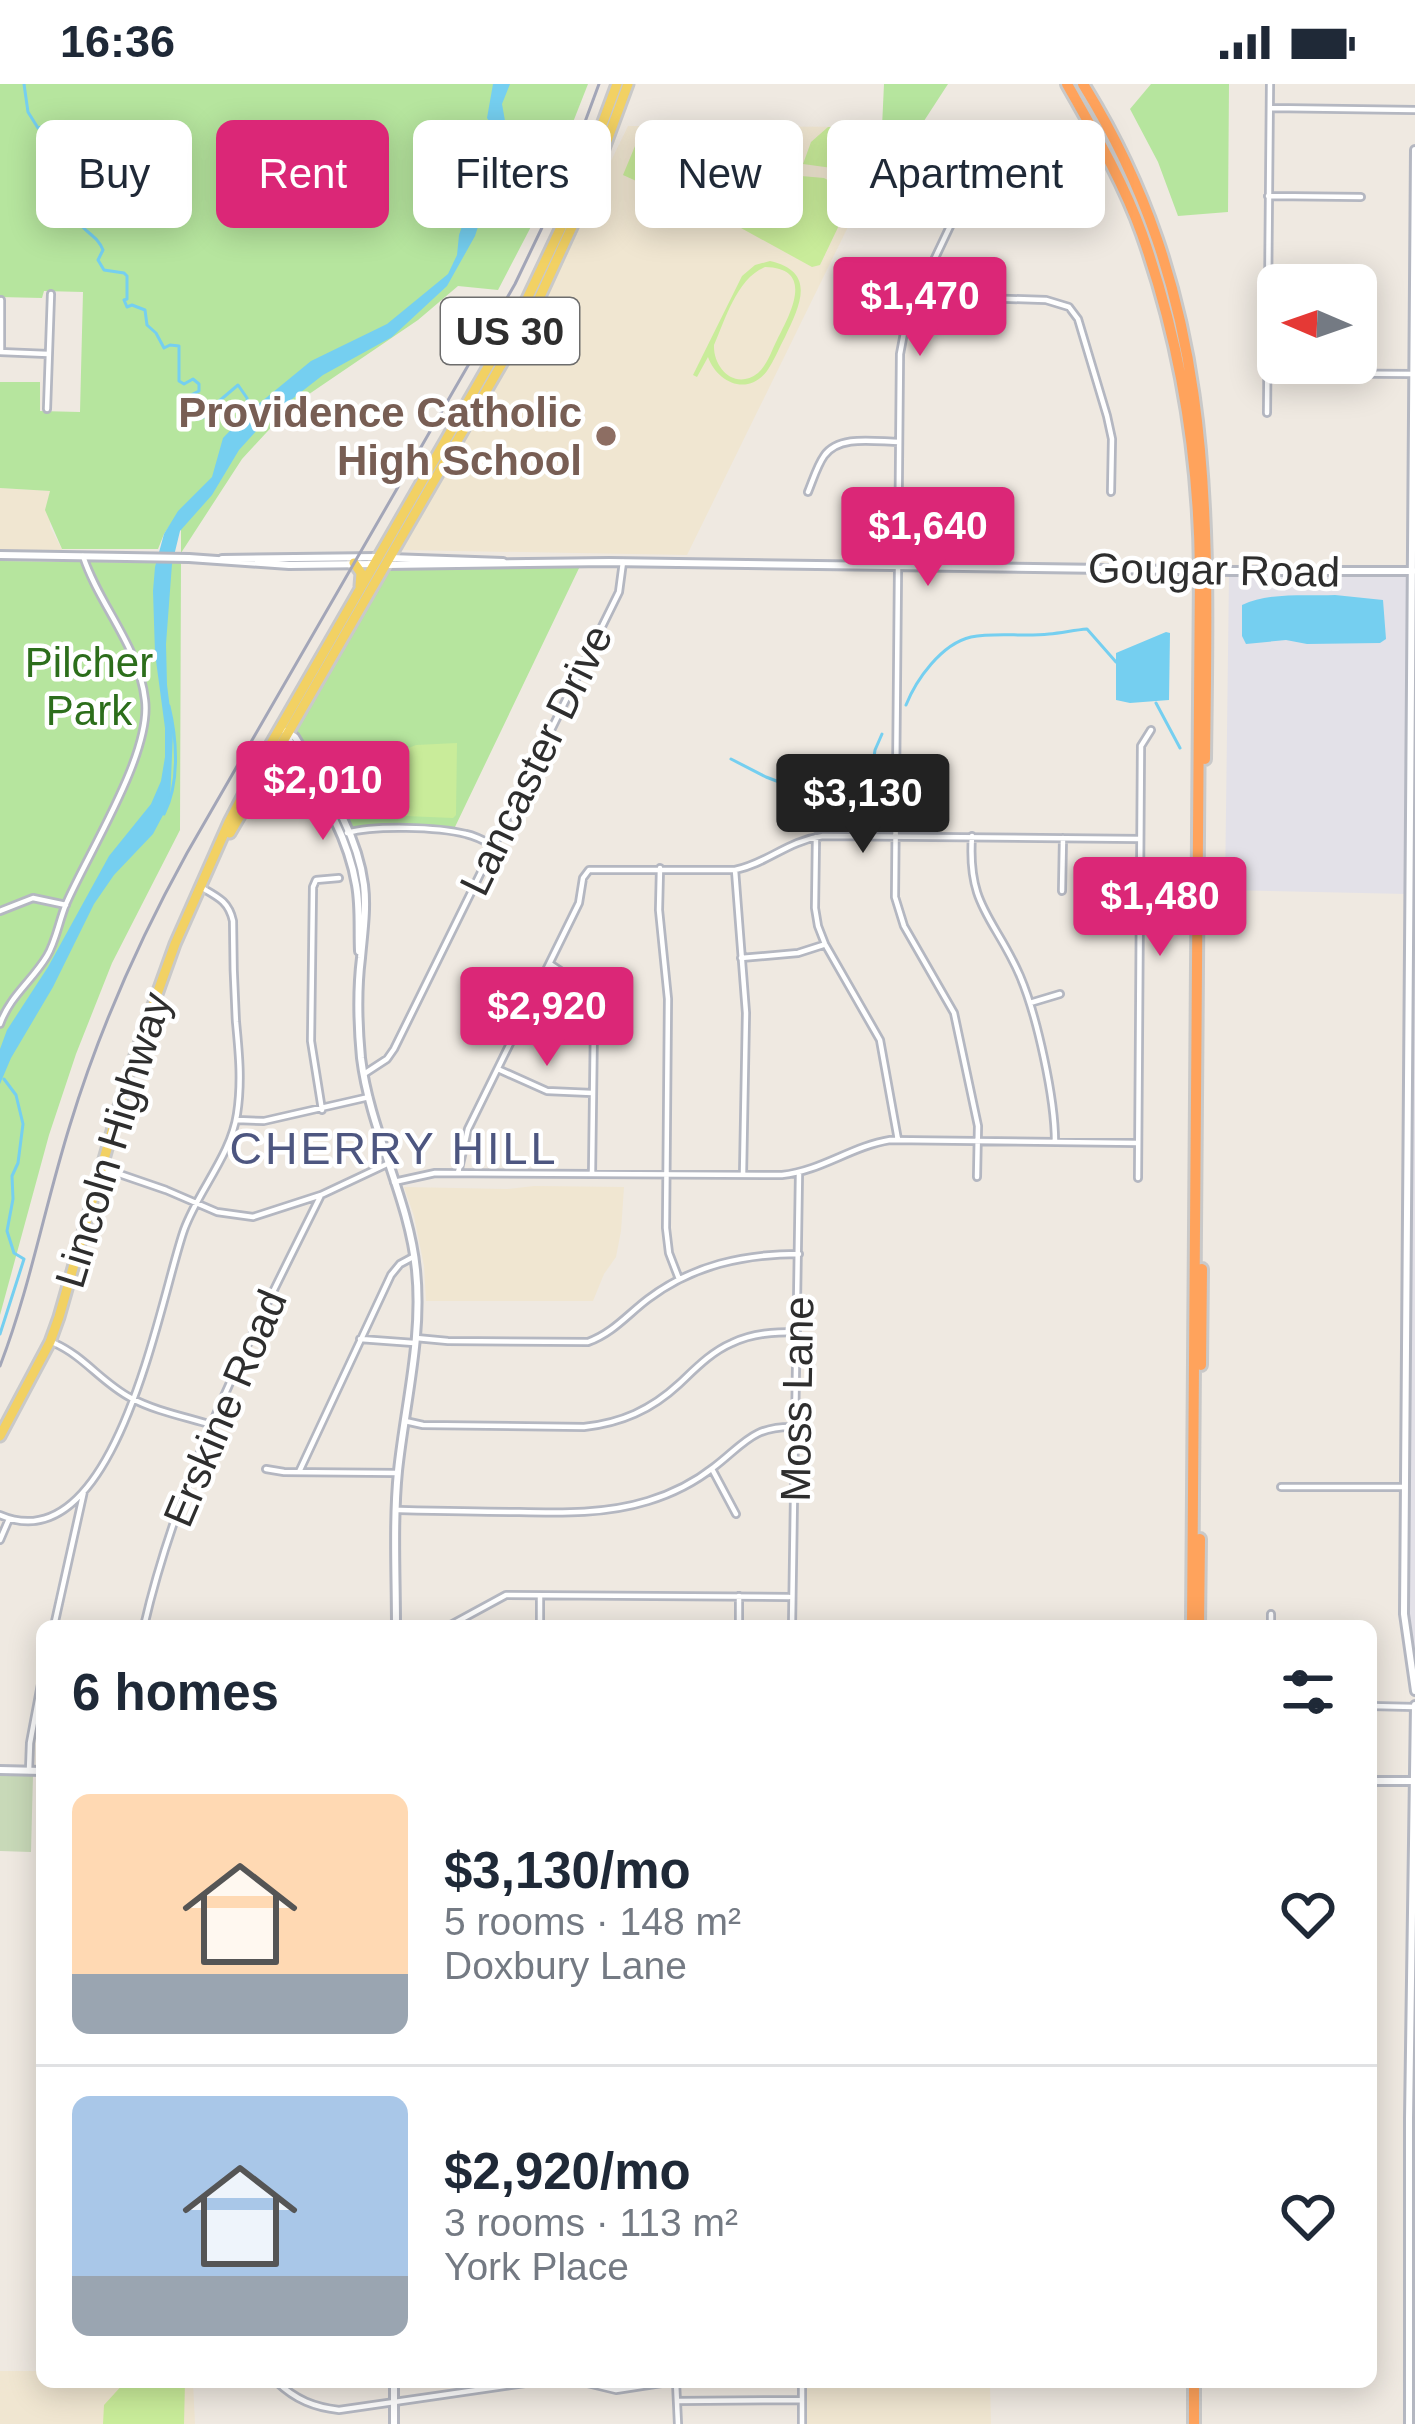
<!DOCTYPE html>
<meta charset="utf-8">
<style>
body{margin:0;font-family:Arial,sans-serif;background:#f6f6f7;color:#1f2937;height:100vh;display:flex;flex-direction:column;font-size:45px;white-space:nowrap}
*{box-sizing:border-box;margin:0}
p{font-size:39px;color:#747a83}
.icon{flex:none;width:66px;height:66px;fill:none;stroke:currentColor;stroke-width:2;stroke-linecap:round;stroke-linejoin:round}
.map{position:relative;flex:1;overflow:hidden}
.drawer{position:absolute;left:36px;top:1536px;width:1341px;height:768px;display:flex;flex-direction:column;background:#fff;border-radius:18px;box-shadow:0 6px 30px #0003}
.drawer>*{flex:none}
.banner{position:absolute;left:36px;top:36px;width:1344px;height:108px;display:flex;gap:24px}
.needle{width:78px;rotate:272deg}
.controls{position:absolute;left:1257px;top:180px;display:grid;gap:24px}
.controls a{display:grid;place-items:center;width:120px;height:120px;border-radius:18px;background:#fff;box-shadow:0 6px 30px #0003;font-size:60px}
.price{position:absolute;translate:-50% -102px;padding:0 27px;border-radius:12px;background:#db2777;color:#fff;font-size:39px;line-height:78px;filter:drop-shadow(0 3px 6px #0008)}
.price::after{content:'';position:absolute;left:50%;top:72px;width:36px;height:27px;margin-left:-18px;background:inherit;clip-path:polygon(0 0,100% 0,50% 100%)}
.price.current{background:#222;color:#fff}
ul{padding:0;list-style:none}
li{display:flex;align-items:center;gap:36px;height:300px;padding:0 36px}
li+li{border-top:3px solid #e0e1e3}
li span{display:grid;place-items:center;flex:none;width:336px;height:240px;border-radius:18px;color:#555}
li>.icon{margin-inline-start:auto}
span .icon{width:144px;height:144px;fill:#fffc;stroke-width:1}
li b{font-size:51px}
h2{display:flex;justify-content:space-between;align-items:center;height:144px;padding:0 36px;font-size:51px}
.tag{padding:0 42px;border-radius:18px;background:#fff;box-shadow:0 6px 30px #0003;font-size:42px;line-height:108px}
.tag.current{background:#db2777;color:#fff}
.status{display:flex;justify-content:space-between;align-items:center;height:84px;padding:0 60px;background:#fff;direction:ltr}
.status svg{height:33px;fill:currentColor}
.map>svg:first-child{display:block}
</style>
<div class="status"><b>16:36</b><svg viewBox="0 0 49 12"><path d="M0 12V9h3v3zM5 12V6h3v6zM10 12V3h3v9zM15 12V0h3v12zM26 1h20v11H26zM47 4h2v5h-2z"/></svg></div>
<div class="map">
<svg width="1415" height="2340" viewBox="0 0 1415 2340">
<rect width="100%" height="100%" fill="#efe9e1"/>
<path fill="#e3e1e8" d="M1229,490L1410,491L1407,810L1225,806Z
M1415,629V1579L1407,1514Z"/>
<path fill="#f0e6d1" d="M628,42L897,43L687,471L401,466L533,237Z
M0,404L51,407L50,443L63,467H0Z
M534,1102L624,1103L621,1147L616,1173L604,1190L593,1217H426L424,1182L414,1132L404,1103L507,1105Z
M0,2287H42V2298H193L195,2340H0Z
M805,2298L990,2301L991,2340H805Z"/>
<path fill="#b6e59e" d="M0,0H588L535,135L498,206L458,202L418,236L290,323L242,375L181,469V425L164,450L158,465H62L45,426L50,407L0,404V298H40V327L80,328L83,208L44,207L42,214L0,213Z
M884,0H948L896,80L897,43H882Z
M1151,0H1229L1228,128L1178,132L1158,78L1130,25Z
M0,477L181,479L180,746L112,879L76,970L49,1051L0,1231Z
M581,480L454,745L366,741L351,744L292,649L387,482Z"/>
<path fill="#c8d9b8" d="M0,1690L33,1691L31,1768L0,1767Z"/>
<path fill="#c9ec9a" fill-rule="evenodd" d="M653,39L728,41L689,121L623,91L640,50Z
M828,43H868L854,87L803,80L811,58Z
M749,56H768L787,66L761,106L757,107L714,84L730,64Z
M801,92L824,94L854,110L820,181L812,183L741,144C755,116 770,99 801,92Z
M770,177C818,188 799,223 785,253C779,264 774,277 767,287C747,313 717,298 708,273L697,293L693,291L742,192L755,181ZM765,183C816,184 790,230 777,256C772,266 767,281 758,289C735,307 713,284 714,261C725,236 737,194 765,183Z
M457,659L456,731L453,734L382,731L387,687L396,669L416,661Z
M125,2298H185L184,2340H103L104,2321Z"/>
<path fill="#75cff0" d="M493,0H510L502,20L507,48L491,93L487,115L475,152L447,202L392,253L323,291L269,333L239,366L212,411L180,447L172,480L166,560L167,601L173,648L170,718L153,750L114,791L94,820L53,903L11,974L0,1000V965L7,946L48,883L109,772L151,720L161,697L165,673V644L155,569L153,507L155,483L164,450L178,427L212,393L223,354L245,331L311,277L387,240L448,190L457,171L459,151L473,111L481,68L493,43L487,34Z
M1335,511L1383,516L1386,555L1380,559L1307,560L1286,556L1246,560L1242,552V521C1269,508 1305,512 1335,511Z
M1166,548L1170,549L1169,616L1130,619L1116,616V569Z"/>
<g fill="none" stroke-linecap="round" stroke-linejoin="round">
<path stroke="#75cff0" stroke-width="3" d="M24,0L28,28L38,44L62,38L67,45L62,48L66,68L73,73L88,64L93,66C95,79 90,89 91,102L83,112L86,119L77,136C85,149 98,152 103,166L98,176L104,186L124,189L127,192V215L124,216L127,223L132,221L145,226L147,241L156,249L164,264L170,261L179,262V297L184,300L193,295L199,300V307L191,311L189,317L196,323L198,335L204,333V324L207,320L218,318L238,301L247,314L249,333
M1156,619L1180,664
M906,621C916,596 941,560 971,553C996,548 1023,553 1049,550C1062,549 1074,546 1087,545L1116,578
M731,675L766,693L808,709L835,714L848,711L871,693L875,666L882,650
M164,730C180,699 177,655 169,622
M0,1250L24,1175L14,1169L7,1147L13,1115L12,1092L18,1079L23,1040L16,1011L4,995"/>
<defs>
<path id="minor" d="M1271,24L1415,26
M1268,112L1361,113
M1356,204H1360
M917,212L1046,216L1069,223L1078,235L1107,332L1112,355L1111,408
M0,268L48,270
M1,268V216
M1269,289L1413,290
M47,325L51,210
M1267,329L1270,0
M808,408C813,396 817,382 824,372C839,350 877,358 899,358
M347,749C375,741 438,743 466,750C476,752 485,757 494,762
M972,752C967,823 995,834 1020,892C1037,932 1055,1014 1055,1058
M816,753L815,824L818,842L825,860L880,956L898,1056
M660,784L659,826L668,915L666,1144L669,1169L679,1195
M735,786L746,929L743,1091
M1062,807L1063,754
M0,827L33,814L66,821
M741,874L798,869L823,861
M550,880C574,895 588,909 594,938L592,1090
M1030,919L1060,910
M0,940C10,912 32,897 47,872C56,857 59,837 66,820C88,769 152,669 145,616C139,562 99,521 83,472
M500,986L547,1007L592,1009
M364,990L387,975L394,965L619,508L623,478
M322,1026L311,957L313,803L316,796L339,794
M237,1036L264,1037L369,1013
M102,1084L166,1106L217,1128L253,1133L321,1111L387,1080
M458,1089L468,1045L579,819L583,794L589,786H735C768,779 787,757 823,752L1140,755
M977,1093L978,1042L954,929L904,842L895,813L900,270L907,233L981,77L994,69
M1138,1094L1141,662L1151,646
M394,1098L435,1089L782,1091C821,1087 852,1062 890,1056L1138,1059
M416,1254L448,1257L588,1258C613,1249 628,1230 648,1215C693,1181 744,1170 799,1170
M360,1255L414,1259
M54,1259C84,1272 102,1299 131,1314C155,1327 186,1333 212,1341
M405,1337L423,1341L584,1343C621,1339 651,1326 679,1300C695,1285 711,1268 732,1259C753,1249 775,1248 797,1248
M266,1385L284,1388L398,1389
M712,1385L736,1430
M299,1388L391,1191L400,1180L413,1173
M1281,1403H1405
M397,1426C438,1427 478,1428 519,1428C563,1429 606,1430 648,1417C671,1410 695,1398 714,1383C745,1359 753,1342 794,1343
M0,1431C116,1481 160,1214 184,1146C198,1107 231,1071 237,1030C242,998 239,969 236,938C234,905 233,871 233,837C229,819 220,814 204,805
M0,1456L9,1435
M54,1542L84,1407
M144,1542C179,1390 252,1250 321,1111
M449,1542L506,1511L789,1513
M540,1542V1512
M739,1542V1512
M792,1542L799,1089
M1271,1542V1530
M1371,1622L1415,1623
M29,1687L30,1659L42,1595
M277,2298C296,2316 314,2323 339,2326L532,2298
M583,2298L616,2306L668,2298
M676,2298L678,2340
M802,2298V2340
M678,2317L802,2316"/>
<path id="tertiary" d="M1415,66L1404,1530L1415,1607
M0,471L189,474L289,481L374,480
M390,474L503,478
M222,475L377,473
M387,481L609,478L1180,486
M1231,487H1413
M285,647L295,653C323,699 357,745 364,801C367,825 363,850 361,874C357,906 358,942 361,974C370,1047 409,1114 416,1186C423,1253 405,1320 398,1387C393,1438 396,1491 396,1542
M289,650V656C316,702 347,747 356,801C360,823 358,845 359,867
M0,1686L42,1687
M1371,1697H1415
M394,2340V2298
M1409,2340V2035L1415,1621"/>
<path id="primary" d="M354,479L361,489L360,502
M230,749L537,219L588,108L628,0
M0,1352L50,1258L59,1233L128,991L175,860L229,738L261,677L527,215L574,116L617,0"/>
<path id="motorway" d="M1067,0C1094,48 1123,97 1142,150C1180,258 1199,372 1200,487L1192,1542
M1083,0C1218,217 1208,430 1205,675
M1201,1281L1202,1185
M1199,1542L1200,1455
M1194,2340V2298"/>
</defs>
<use href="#minor" stroke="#b4b7c1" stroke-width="10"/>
<use href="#tertiary" stroke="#b4b7c1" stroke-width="12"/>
<use href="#primary" stroke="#c9c9c9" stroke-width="15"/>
<use href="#motorway" stroke="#c9c9c9" stroke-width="16"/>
<use href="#minor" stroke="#fff" stroke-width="4.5"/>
<use href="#tertiary" stroke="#fff" stroke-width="6"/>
<use href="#primary" stroke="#f2d163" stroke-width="9"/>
<use href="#motorway" stroke="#ffa35c" stroke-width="10"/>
<path stroke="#a3a6b8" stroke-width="3" d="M0,1282C30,1204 45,1121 70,1041C99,946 139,856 187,769L515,200L559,108L599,0"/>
<defs>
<path id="tertiary-bridge" d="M1180,486L1231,487"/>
</defs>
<use href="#tertiary-bridge" stroke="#b4b7c1" stroke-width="12" stroke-linecap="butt"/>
<use href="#tertiary-bridge" stroke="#fff" stroke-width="6"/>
</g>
<circle fill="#8d6e63" stroke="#fff" stroke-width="4.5" cx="606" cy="352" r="12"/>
<g text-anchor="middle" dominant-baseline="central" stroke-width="9" stroke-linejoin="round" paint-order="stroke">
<rect fill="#fff" stroke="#6d6d6d" stroke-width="3" x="441" y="214" width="138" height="66" rx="9"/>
<g font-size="39" font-weight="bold" fill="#2e2e2e">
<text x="510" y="247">US 30</text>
</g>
<g font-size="42" font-weight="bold" fill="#785e54" stroke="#fff" text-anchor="end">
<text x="582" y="328">Providence Catholic<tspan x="582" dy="48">High School</tspan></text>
</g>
<g font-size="42" fill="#2e2e2e" stroke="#fff">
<text transform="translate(1214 486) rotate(1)">Gougar Road</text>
<text transform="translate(536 676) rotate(-64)">Lancaster Drive</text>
<text transform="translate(113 1056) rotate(-73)">Lincoln Highway</text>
<text transform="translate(797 1315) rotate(-89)">Moss Lane</text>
<text transform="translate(225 1324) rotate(-67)">Erskine Road</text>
</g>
<g font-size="42" fill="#2c6e1b" stroke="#fff">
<text x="89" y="578">Pilcher<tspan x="89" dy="48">Park</tspan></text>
</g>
<g font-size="45" letter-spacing="3" fill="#4d5680" stroke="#fff">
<text x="394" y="1064">CHERRY HILL</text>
</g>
</g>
</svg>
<div class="controls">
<a><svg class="needle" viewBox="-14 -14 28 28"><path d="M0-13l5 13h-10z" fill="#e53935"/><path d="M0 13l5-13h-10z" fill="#747a83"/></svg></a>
</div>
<b class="price" style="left:920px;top:275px">$1,470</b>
<b class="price" style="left:928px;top:505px">$1,640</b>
<b class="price" style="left:323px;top:759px">$2,010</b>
<b class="price current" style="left:863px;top:772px">$3,130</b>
<b class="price" style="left:1160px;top:875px">$1,480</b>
<b class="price" style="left:547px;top:985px">$2,920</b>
<div class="banner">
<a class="tag">Buy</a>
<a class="tag current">Rent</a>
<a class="tag">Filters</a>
<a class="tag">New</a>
<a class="tag">Apartment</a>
</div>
<section class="drawer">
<h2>6 homes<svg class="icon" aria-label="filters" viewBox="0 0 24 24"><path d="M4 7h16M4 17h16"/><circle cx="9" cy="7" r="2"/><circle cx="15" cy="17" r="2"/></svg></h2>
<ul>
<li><span style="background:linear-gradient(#ffd9b3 75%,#9aa5b1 0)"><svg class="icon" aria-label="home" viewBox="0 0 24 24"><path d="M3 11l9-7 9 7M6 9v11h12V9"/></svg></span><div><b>$3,130/mo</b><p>5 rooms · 148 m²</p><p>Doxbury Lane</p></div><svg class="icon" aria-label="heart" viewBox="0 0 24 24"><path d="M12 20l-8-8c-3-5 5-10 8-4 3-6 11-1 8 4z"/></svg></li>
<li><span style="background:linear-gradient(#a9c7e8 75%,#9aa5b1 0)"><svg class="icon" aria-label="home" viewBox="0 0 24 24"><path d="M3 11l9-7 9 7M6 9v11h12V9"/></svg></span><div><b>$2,920/mo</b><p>3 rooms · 113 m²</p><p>York Place</p></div><svg class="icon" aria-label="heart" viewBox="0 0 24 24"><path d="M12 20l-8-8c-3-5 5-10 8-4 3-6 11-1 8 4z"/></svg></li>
</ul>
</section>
</div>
